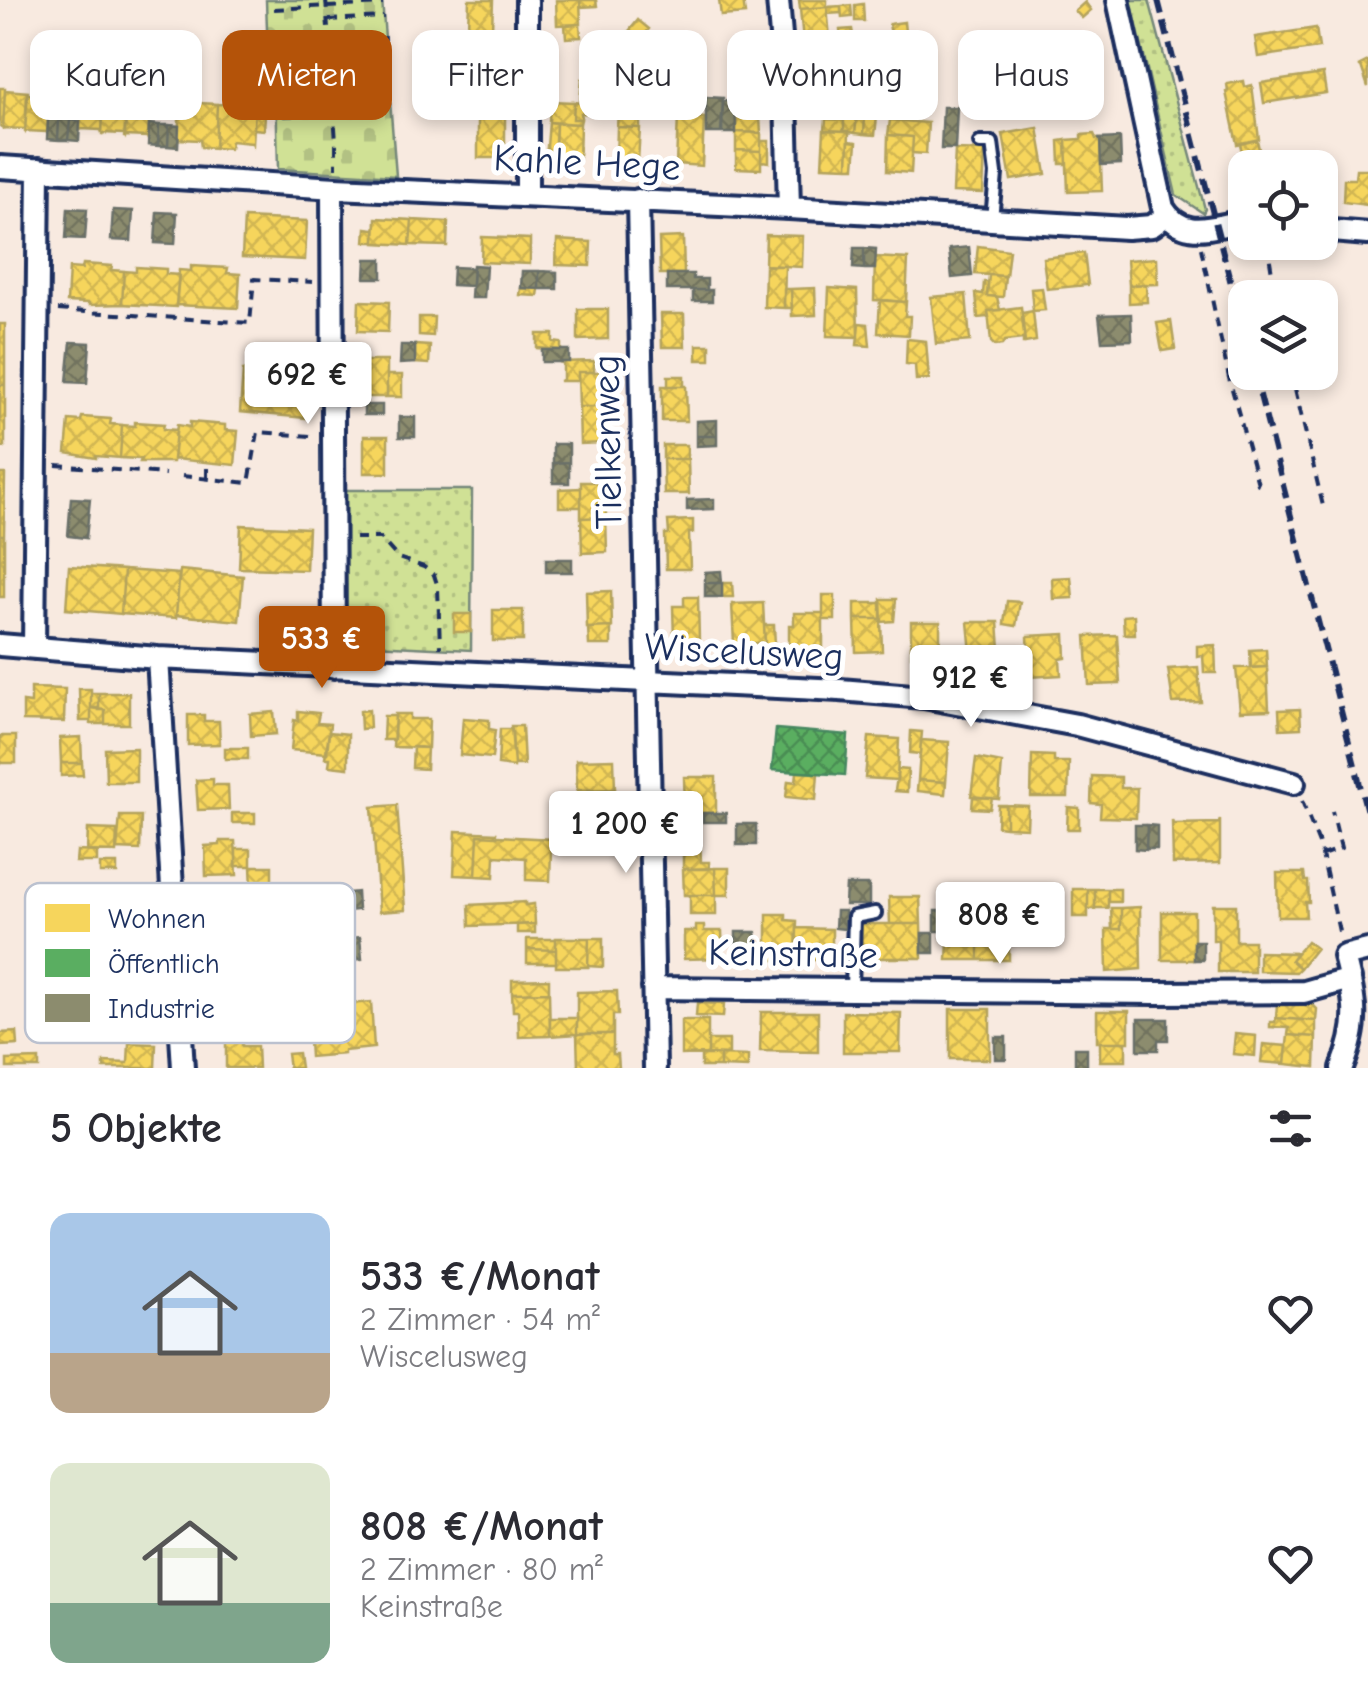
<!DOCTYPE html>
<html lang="de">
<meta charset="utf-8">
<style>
body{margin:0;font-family:"Comic Neue",sans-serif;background:#f2f2f3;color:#2b2b33;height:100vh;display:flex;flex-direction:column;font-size:38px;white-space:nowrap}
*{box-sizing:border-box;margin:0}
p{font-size:32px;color:#7c7c81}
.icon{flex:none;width:55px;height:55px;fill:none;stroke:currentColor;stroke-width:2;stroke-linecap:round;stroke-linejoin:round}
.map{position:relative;height:1068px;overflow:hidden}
.side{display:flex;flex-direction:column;background:#fff;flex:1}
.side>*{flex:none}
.hud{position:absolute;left:30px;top:30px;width:1310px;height:90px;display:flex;gap:20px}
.controls{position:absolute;left:1228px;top:150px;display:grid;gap:20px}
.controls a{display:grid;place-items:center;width:110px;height:110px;border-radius:20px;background:#fff;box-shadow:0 5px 15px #0003;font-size:50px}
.price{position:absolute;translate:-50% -85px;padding:0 22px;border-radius:10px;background:#fff;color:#222;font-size:32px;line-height:65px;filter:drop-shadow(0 2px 5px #0008)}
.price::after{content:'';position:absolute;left:50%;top:60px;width:30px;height:22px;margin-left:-15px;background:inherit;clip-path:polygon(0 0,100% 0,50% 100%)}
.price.current{background:#b45309;color:#fff}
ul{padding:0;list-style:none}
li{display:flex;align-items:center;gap:30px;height:250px;padding:0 50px}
li span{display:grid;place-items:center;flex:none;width:280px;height:200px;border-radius:20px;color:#555}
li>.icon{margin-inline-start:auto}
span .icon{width:120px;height:120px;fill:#fffc;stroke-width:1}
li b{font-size:42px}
h2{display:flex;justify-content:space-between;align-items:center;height:120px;padding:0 50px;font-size:42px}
.chip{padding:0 35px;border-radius:20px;background:#fff;box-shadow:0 5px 15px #0003;font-size:35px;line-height:90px}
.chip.current{background:#b45309;color:#fff}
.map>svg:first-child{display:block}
</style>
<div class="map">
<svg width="1368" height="1068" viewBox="0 0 1368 1068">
<defs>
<pattern id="grass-dots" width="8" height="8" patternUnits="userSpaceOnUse" patternTransform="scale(2.5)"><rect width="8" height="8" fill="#d0e195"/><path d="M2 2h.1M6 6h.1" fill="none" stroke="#b2c183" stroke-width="1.8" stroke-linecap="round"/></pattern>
<pattern id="cemetery-stones" width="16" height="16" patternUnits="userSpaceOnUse" patternTransform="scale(2.5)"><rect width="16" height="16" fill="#d0e195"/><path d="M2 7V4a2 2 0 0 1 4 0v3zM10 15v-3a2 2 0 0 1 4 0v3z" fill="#b2c183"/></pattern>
<pattern id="homes-cross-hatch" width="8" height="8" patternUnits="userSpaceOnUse" patternTransform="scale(2.5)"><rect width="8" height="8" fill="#f6d55c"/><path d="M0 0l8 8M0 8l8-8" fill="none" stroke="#d2b752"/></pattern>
<pattern id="public-cross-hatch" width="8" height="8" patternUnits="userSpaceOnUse" patternTransform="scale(2.5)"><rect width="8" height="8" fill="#5aae61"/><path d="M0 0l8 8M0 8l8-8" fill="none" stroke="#4a8e53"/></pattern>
<pattern id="industry-cross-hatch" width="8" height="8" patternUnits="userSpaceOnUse" patternTransform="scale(2.5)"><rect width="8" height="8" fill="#8c8c6e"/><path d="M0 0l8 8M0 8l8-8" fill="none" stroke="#72735e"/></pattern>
</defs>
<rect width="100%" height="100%" fill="#f8eae0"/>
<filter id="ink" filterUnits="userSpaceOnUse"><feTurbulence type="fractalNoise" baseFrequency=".01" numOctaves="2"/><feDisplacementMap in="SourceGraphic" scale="20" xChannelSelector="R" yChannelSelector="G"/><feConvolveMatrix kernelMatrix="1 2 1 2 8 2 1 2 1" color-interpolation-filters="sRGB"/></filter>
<g filter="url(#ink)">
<path fill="url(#grass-dots)" stroke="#76887a" stroke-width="2.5" d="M1131,0H1149L1205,209L1203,213L1176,195Z
M346,490H472L471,650L354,644L346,636Z"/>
<path fill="url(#cemetery-stones)" stroke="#76887a" stroke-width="2.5" d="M266,0H382L396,176L278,169L276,86L268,58Z"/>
<path fill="url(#homes-cross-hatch)" stroke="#b4a35d" stroke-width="2.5" d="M469,0H493L492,30L468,29Z
M556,0H580L581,24L557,25Z
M580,0H596L597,6L581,7Z
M719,0H743L745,14L721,16Z
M799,0H827V7L800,9Z
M1085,2L1091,10L1082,18L1075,11Z
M863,4L864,21H855V5Z
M851,5L852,17L842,18L841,6Z
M841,6V13L828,14L827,7Z
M827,7L830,38L803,41L800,9Z
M638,20L649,29L640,40L629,31Z
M904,22L905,32L891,34L889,24Z
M580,24L581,37L566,38L565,25Z
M1316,28L1319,48L1258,57L1255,37Z
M468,29L492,30V50L467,49Z
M852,29L854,41L841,42L840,30Z
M450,54H463V74H450Z
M463,54H483L482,75L463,74Z
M805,55H825V66H805Z
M1368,61V87L1361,66H1358Z
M805,66H824V76H805Z
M450,74L482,75V95H450Z
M1323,74L1326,93L1264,103L1261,83Z
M805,76H825L833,79V90L806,89Z
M582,79L601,80L600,114L581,113V119H573L574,102L580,103Z
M601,79H611V99H600Z
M1244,81L1245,87L1252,85L1259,139L1237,144L1226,92L1228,91L1227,84Z
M0,88H5L3,128L0,126Z
M808,89L833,90L831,116L807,115Z
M5,90L28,92L25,131L24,129L3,128V130Z
M82,92L104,94L102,133L101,130L81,129L80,131Z
M27,94L50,95L47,134V132L26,131L25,133Z
M104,96L127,97L125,136L124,134L103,133L102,135Z
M127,99L150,100L148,140L147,137L125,136L124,138Z
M262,99H266L264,130L254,129L255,101H262Z
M600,99L618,100V116H600Z
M550,101L574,102L573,119H581L580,124L549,122Z
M180,102L217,104L215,148L201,147L200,140L179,139L178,141Z
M217,104L255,106L253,145L252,143L231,141L230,149L215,148Z
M850,104L866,106L865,116H857L855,133L844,131V116H849Z
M478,106H505V158H478Z
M866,106L878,107L877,117L865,116Z
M618,111L640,112V128L617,127Z
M737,114L762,115L760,117L761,133L736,132Z
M678,116L704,118L702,166L676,164Z
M857,116H865L864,134L855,133Z
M865,116L877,117L875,135L864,134Z
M826,119L844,120V131L825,130Z
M890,120L928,123L926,154L912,153L913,137L888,135Z
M549,122L556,123L555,159H546Z
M556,123L580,124L579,160L554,158Z
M617,127L640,128L638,162L616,161Z
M1038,128L1046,174L1011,180L1003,134Z
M824,130L849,131L848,167L822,166Z
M736,132L761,133V151L736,150Z
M1094,134L1096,139H1100L1102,191L1068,192L1066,140L1081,139V135Z
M888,135L913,137L911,173L887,171Z
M1066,140L1067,164H1060L1059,141Z
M1257,140L1263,168H1246L1240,144Z
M761,141H769V162L761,161Z
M849,141L857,142L855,167H848Z
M736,150L761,151V169L736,168Z
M955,150L985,151L983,193L953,192Z
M1356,169H1368V205L1343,202L1344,179H1355Z
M244,218L307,221L305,260L242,257Z
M376,218L412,220L410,245L375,243Z
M412,220L448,222L447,246L410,245Z
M366,228L375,229V242H365Z
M766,235L803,236L802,267L765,265Z
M482,237L530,239V264L481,262Z
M683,237L684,274H660L659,238Z
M557,240L591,242L590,266L556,265Z
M978,246L1009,250L1006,276L975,274Z
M1084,253L1088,285L1047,289L1043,258Z
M875,257L908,259L906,302L874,300Z
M1157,258L1158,284L1129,285L1127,260Z
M83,264L112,266L111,270L124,271L122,304L89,305V303L67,302L69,268L82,269Z
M191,266L228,268L227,273L240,274L238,308L176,305L179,270L191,271Z
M765,266H785L784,308L764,307Z
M136,267L166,269V274L179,275L176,307L122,304L124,271L136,272Z
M989,275L1005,276L1003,297L987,296Z
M984,282H988L987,296L997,297L1000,310L988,311L989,317L978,318L976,293L983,294Z
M1146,284L1147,302L1129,303V285Z
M521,288L539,289L538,296L520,295Z
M815,288L816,315L792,316L791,289Z
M829,288L857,290L858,337L827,336Z
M1042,288L1045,310L1033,311L1031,289Z
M784,289H791L792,308H784Z
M966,294L970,341L936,344L931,297Z
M880,300L906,302L905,316H910L909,335L878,333Z
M359,301L389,302L388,332L358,331Z
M1021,307L1025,343H1023V339L1005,341L1002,345L995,346L991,342L988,311Z
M578,309H608V339L578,340Z
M1033,311L1036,341L1025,343L1022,313Z
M661,314H684L685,347H662Z
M419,317H434L433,336L419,335Z
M1171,321L1175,349L1162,351L1157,323Z
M859,323L868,324L870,346L857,345Z
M0,324H5V385H0Z
M537,334H553V342L561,343V350L537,348Z
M907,339L926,341L929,379L916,380L915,365L906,364Z
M415,345L430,346L429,364L415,363Z
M697,345H710V360H697Z
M363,361H387V397H363Z
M594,361V372H578V381H559L563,380V363L558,362Z
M243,370L308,376L305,418L240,412Z
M578,372H603L604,407H579Z
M387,375H402V397H387Z
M668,376H684V386H668Z
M0,385H5V447H0Z
M662,386H686L687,421H662Z
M579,407H604V443L580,444Z
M82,417L111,419L110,424L122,425L120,458L96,456V458L66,453L69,420L81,421Z
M135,422L164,424L163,429L176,430L173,462H140L141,459L120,458L122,425L135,426Z
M190,422L225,425V430L238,431L235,465L173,459L177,425L190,427Z
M364,436H388V473H364Z
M663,445H687V459H663Z
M663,459H688L689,494H664Z
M0,474H5L4,535H0Z
M581,482H605L606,517L581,518Z
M581,488V507H559V489Z
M606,517L607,552L582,553L581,518Z
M693,520V533H689L690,569H666L665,534H669L668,521Z
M241,525L308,528L306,570L239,568Z
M0,535H4V597H0Z
M69,566L124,570L121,614L66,609Z
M124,570L179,574L176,618L121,614Z
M180,570L243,576L239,621L176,615Z
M1071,577L1073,598L1053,599L1052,578Z
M722,583H732L733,597H722Z
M611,591L612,627L587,628L586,592Z
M823,595H835V620H823Z
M684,597H698L699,641H674L673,606H684Z
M881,599H896L894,621L882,622Z
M1007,601L1020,602L1016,626L1004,624Z
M763,603L765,643H751L752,645L734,644L732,604Z
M855,603H881V619H855Z
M493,610H523V641H493Z
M794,613H823V647H789V625H794Z
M454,614H471V632H454Z
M1134,615L1135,634H1124L1123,616Z
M855,619H881L882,651L856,652Z
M911,622H940V655L911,656Z
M968,622H998L1001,662L972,663Z
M764,625H774L775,645L765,646Z
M611,627V645H589L588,628Z
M1065,634L1066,658L1060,659L1061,675L1030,677L1028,636Z
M1117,635L1120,684L1089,685L1086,636Z
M1215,645L1216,673H1204L1203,655L1197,656V646Z
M1266,649L1267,667L1251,668L1250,650Z
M1198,667L1201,702L1173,703L1168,669Z
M1267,667L1269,709L1271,710L1240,711L1236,668Z
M31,688L65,689L64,722L23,721V702L31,703Z
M79,689H91V721H80Z
M91,693H99V708H91Z
M99,693H129V724H105V710H99Z
M91,708L105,710V724H91Z
M1300,709L1301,728L1280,729L1279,710Z
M369,710L370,728L361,729L360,711Z
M298,711L319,713L317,723L330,724L327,753L291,750L294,720L298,721Z
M274,712L276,734L251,736L250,714Z
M395,714H410V719H429L428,748L393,747Z
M188,715H204V721H219L220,744L188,745Z
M384,716H395L394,740H383Z
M463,718L489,720V729L495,730L492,758L460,755Z
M511,726H522L524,765H514Z
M500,729H512L514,767L498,765Z
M911,731L922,732L920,754L910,753Z
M329,732L348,734V768L329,766L330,758H325Z
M0,736H16V763H0Z
M81,737L82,763H61L60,738Z
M869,737L899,739L897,780L865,778Z
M921,740L949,742L946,782L918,780Z
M413,747L427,748L426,769L412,768Z
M136,748V782H106L105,749Z
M225,748H248V759H225Z
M1032,755L1054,756V762H1069L1068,797H1031Z
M976,758L1002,763L999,799L971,796Z
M614,759L615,789L577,790L576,760Z
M61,763H82L83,775L61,776Z
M898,769L908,770L907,792L895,791Z
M797,772L818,773L816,800L786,797L788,781L796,782Z
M1092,776L1121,777V788H1137L1136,818L1100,817L1101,804L1091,803Z
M684,777H716V813H685Z
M213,779V785H228L229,809L198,810L196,780Z
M918,780L946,782L945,794L917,791Z
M615,789V819L577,815V790Z
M973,797L992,798L990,809L972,808Z
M397,805L405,910L379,912L372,807Z
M998,805H1006V827L997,826Z
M1006,805L1028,806L1027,828L1006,827Z
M1068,807L1079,808V829H1067Z
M232,813H255V823H232Z
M120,816H141L140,850L117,849Z
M1220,819V863L1173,864L1172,820L1173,824L1219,823Z
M88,829L117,830L116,852L87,851Z
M456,831L496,833L495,836L478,835L476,876L454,875Z
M478,835L552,839V845H560V851L551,850L550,881L526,880V858L495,856L494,877L476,876Z
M683,837H700L701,862H709V869H683Z
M220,841H235L237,875L206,876L205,846L220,845Z
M236,849H251V866H236Z
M77,851L97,852V862H76Z
M100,864H117V873H100Z
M251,866H272V888H252Z
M715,868L716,895H684L683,869Z
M715,868H729V895H716Z
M1277,873H1304L1305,881H1308L1309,902H1305L1306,917H1278Z
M1073,889H1088V917H1073Z
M1088,889H1095V909H1088Z
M1095,889H1108V908H1095Z
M1108,889H1120V902H1108Z
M690,895H716V915H690Z
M889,897H920L921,924H890Z
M525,902V905L534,904L535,924L470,926L469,905Z
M1213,905H1236V941H1254V972H1218V940H1213Z
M1140,907L1141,969L1107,972L1106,929H1121V908Z
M1111,908H1121V929H1112Z
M1162,912H1194V960H1162Z
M767,914H786V920L797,921L796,960H767Z
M949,922H965V931H979V960H947Z
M999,922H1009V932L999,931Z
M535,924V933H517V925Z
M858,924H921L922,958H859Z
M696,926H704V931H722L723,958L684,959V931H696Z
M797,928L832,929V959L799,961V958H796Z
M979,931L1009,932V960H979Z
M556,938H589L588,967H556Z
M589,938H603V967L588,966Z
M527,939H556V950L527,949Z
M1307,941L1316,948L1300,968L1291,960Z
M527,949L556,950V963H527Z
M1259,952L1296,953L1291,960L1300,968L1296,972L1259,971Z
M549,979V992L512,993V980Z
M617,991L618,1015H613V1034H577V992Z
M549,992L550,1036L519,1037L518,1011H513L512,993Z
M371,1002L374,1048L344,1051V1054L310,1057L307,1011L327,1009V1006Z
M697,1003L724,1004L723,1017L696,1016Z
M1277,1004L1313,1005L1317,1009L1316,1021L1276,1018Z
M950,1009H990V1059H950Z
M1097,1011H1129V1042H1097Z
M761,1012H818V1052L760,1051Z
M843,1012L901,1013L900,1052H843Z
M550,1018H577V1034L550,1036Z
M1276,1018L1316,1021V1037L1288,1035L1289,1028L1270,1027V1022H1275Z
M681,1020H708V1054L681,1055Z
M17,1032L18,1045L0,1046V1033Z
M577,1034H613V1054H618L619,1068H578Z
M1235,1034L1256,1036L1255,1056L1233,1054Z
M1288,1035L1316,1037L1315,1067L1285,1064Z
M226,1040H242V1046H257L258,1068H226Z
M708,1040H729V1055L708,1054Z
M1100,1042H1126V1061H1100Z
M129,1043L156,1044L155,1068H104V1062L128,1063Z
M1263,1044L1287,1046L1285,1064L1261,1062Z
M298,1053L300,1068H289L287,1054Z
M701,1055H720V1067H701Z
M720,1055L748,1056V1068L720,1067Z
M39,1059V1068H7V1060Z"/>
<path fill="url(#public-cross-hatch)" stroke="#478860" stroke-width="2.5" d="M776,729L848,735L845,775L772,770Z"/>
<path fill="url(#industry-cross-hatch)" stroke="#6a7069" stroke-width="2.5" d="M706,97L723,98L721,133H706Z
M723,101H735L736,133H722Z
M943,107H957L955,149H941Z
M48,119H59L58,140L47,139Z
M59,119L70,120L68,140H58Z
M70,120L80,121L79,141L68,140Z
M149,124L159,125L158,146L148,145Z
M159,125H169L168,146H158Z
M169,125L179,126L178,147L168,146Z
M1120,138L1121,164L1101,165L1100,139H1098Z
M68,208L87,209L85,239L66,238Z
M113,210L133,211L131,241L111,240Z
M157,212L177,213L175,244L155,243Z
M969,247L972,276L952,278L949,249Z
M854,248H864V269L853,268Z
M864,248L876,249L875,269H864Z
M366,259H382V278H365Z
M473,265L486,266L484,298H471Z
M453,267L473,268L472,286L452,285Z
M522,271H539V289L521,288Z
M539,271L557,272V289H539Z
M667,274H693V279H707V290H667Z
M693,290H712V301H693Z
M1131,314L1132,340L1102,341L1099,315Z
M71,342L90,343L87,383L67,382Z
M401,345H415V363L400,364Z
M542,350H569V362H542Z
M364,405H382V415H364Z
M399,417H415V437H399Z
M717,420V436H696V421Z
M696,436H717V445L696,446Z
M553,444H569V462L553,463Z
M569,462V483H553V463Z
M71,498L90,499L86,538L68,536Z
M714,499V509L687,510V500Z
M546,559H572V572H546Z
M721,571L722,583H705V572Z
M705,583H722V597H705Z
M703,813H726V822H703Z
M737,824H756V845H737Z
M1135,825H1147L1146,850L1135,849Z
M1147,825L1157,826V849H1146Z
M846,885H869V905H845Z
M357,892L358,910L348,911L347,893Z
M1010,909H1024V936H1009Z
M836,911H845V929L835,928Z
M935,911H949L948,931H935Z
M736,932H756V953L736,952Z
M922,933H934V953H922Z
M360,937L362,959L352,960L350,938Z
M1194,941H1203V960H1194Z
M1138,1019H1168V1040H1158V1050H1138Z
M995,1037H1006V1059H995Z
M1075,1048H1087V1068H1075Z"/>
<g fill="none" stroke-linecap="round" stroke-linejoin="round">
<defs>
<path id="service" d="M980,143H992L996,174L992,220
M852,989L854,917L875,913"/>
<path id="minor" d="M527,0V195
M778,0L786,96L789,208
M1118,0L1163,208C1184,242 1214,225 1245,221
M0,167L336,188L789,208L1127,228L1152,226L1167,215
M332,188L334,667
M638,200L655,1068
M1320,230L1368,234
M0,645L158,658L840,690L924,697L1077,725L1294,783
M34,648L39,169
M158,658L183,1068
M653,988L1155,993L1304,992L1350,979
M1342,1068C1360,1024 1356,1001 1344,956L1368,950"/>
</defs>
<use href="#service" stroke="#1b2f5e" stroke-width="18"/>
<use href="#minor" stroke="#1b2f5e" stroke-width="28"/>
<path stroke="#1b2f5e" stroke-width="4" stroke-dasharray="10 8" stroke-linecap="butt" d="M326,0L336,142V168
M327,7L383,4
M274,9L327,6
M328,20L384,17
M329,41L387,38
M282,52L330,49
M331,63L387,59
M284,74L331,71
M333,84L390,81
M282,94L333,92
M334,108L391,103
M283,116L335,113
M1267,242L1276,298
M1201,248L1229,378L1258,484L1266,487
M58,310L250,323L254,279L313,282
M1291,372L1323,506
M56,465L165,474
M182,476L249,483L258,432L310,436
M207,478V462
M355,538H380L398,558L424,567L434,575L438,587L440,648
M1302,801L1320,846L1340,936
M1322,855L1341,848L1332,811"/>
<use href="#service" stroke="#fff" stroke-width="10"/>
<use href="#minor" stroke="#fff" stroke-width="20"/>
<path stroke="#1b2f5e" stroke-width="6" stroke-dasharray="15 8" stroke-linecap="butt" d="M1158,0L1245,338
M1254,372L1368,816"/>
</g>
</g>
<g text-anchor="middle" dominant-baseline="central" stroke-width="10" stroke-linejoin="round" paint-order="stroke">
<g font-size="38" fill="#1b2f5e" stroke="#fff">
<text transform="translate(587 163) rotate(3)">Kahle Hege</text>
<text transform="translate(608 442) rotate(-91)">Tielkenweg</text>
<text transform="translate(744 652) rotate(3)">Wiscelusweg</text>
<text transform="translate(793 954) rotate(1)">Keinstraße</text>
</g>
</g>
<rect x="25" y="883" width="330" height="160" rx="15" fill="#fff" stroke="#bbc1cf" stroke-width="2.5"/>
<rect x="45" y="904" width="45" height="28" fill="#f6d55c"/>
<rect x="45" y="949" width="45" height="28" fill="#5aae61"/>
<rect x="45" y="994" width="45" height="28" fill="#8c8c6e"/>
<g font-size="28" fill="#1b2f5e">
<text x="108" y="928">Wohnen</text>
<text x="108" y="973">Öffentlich</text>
<text x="108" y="1018">Industrie</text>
</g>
</svg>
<div class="controls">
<a><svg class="icon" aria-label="locate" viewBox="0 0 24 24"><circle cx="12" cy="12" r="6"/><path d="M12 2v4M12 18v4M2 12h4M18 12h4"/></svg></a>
<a><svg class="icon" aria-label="layers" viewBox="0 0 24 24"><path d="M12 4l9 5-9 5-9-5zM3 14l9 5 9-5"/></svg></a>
</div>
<b class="price" style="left:308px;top:427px">692 €</b>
<b class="price current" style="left:322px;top:691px">533 €</b>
<b class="price" style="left:971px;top:730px">912 €</b>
<b class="price" style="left:626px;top:876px">1 200 €</b>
<b class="price" style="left:1000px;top:967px">808 €</b>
<div class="hud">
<a class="chip">Kaufen</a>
<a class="chip current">Mieten</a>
<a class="chip">Filter</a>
<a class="chip">Neu</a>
<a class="chip">Wohnung</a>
<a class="chip">Haus</a>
</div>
</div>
<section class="side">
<h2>5 Objekte<svg class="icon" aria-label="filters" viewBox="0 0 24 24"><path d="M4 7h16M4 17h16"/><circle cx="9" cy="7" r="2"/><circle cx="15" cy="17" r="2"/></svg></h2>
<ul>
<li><span style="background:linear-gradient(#a9c7e8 70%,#b9a48a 0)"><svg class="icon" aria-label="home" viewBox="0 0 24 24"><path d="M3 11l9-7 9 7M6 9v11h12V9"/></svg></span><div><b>533 €/Monat</b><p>2 Zimmer · 54 m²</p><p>Wiscelusweg</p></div><svg class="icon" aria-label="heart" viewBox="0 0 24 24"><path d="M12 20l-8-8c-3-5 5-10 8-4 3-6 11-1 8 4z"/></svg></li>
<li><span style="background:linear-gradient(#dfe7d0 70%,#7fa58c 0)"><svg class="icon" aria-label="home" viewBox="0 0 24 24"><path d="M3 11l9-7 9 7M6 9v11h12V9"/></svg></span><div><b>808 €/Monat</b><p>2 Zimmer · 80 m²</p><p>Keinstraße</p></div><svg class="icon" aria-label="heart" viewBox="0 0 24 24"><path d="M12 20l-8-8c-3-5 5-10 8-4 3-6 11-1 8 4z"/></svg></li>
</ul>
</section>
